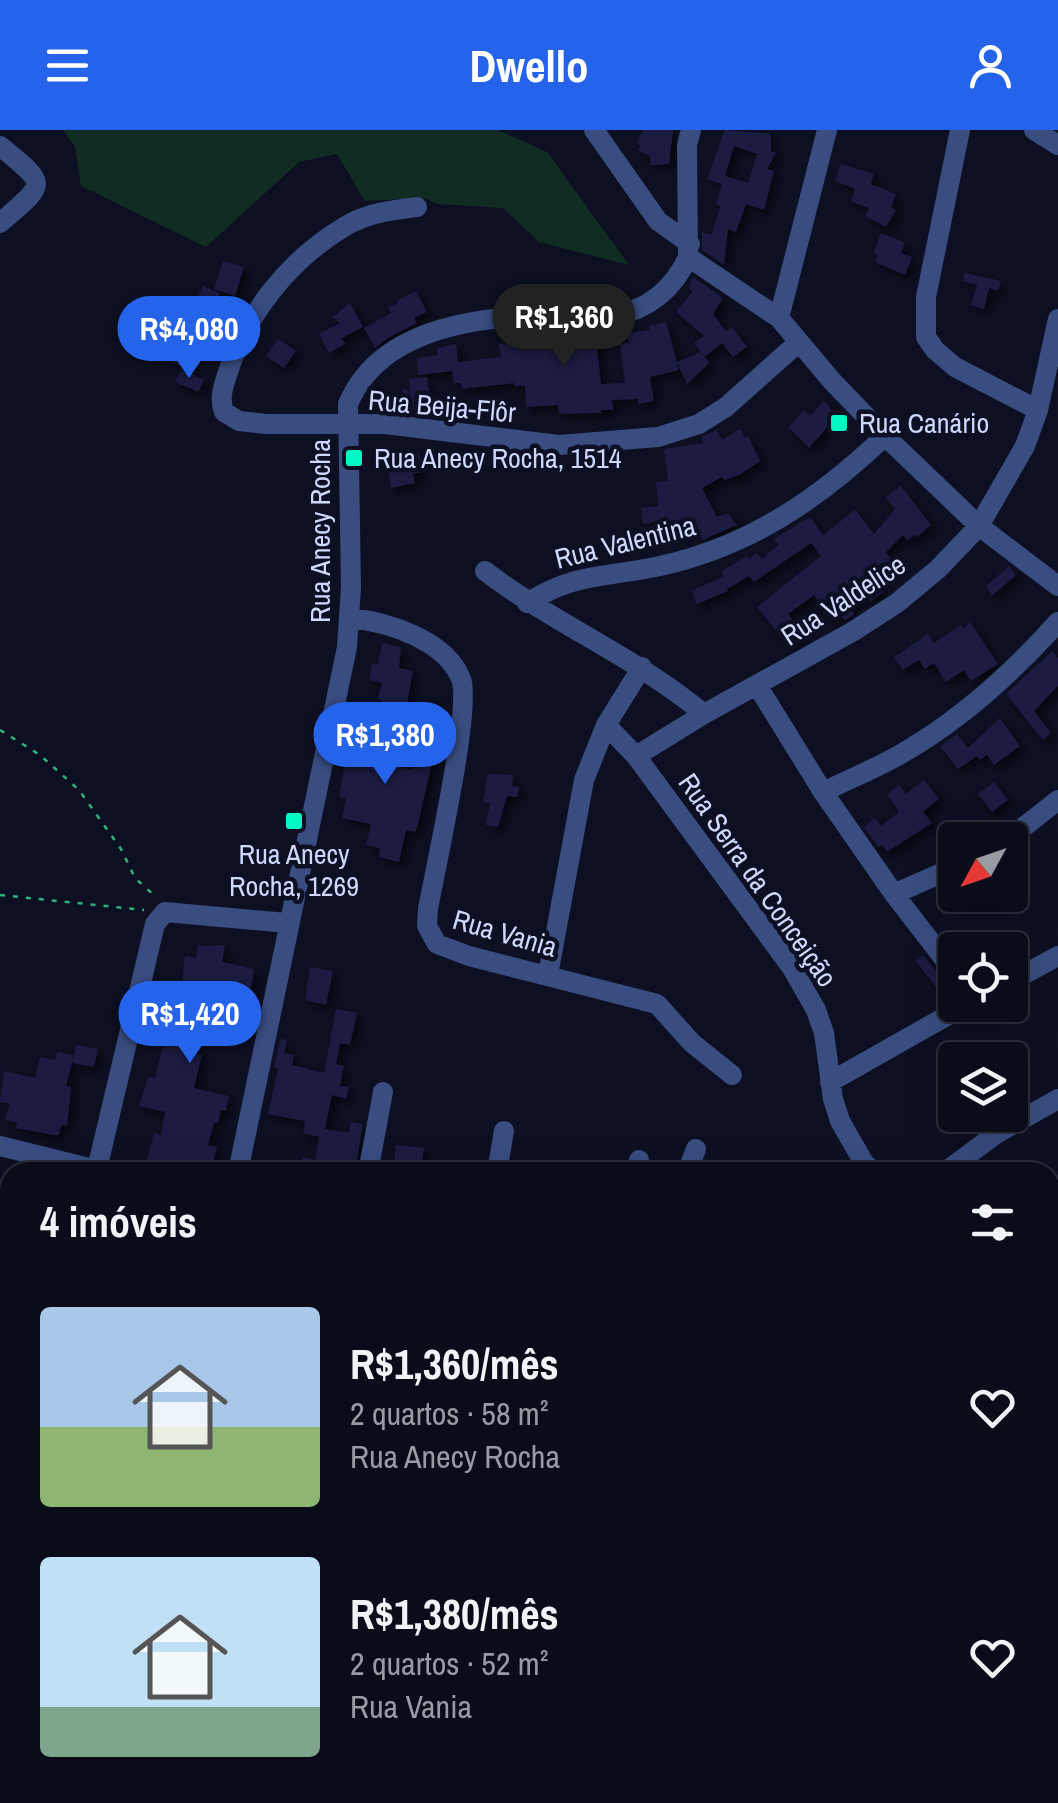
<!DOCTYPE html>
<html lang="pt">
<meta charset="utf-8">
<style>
body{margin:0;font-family:"Archivo Narrow",sans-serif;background:#181a27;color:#f1f3f6;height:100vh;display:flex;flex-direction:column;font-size:38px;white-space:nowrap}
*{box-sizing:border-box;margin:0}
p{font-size:32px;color:#999ba2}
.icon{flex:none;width:55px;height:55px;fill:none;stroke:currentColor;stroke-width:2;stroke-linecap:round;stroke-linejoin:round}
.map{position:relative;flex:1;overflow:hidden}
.drawer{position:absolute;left:0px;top:1032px;width:1060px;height:642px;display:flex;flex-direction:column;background:#0a0c1a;border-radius:30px 30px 0 0;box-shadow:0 10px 40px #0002,0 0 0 2px #2a2c39}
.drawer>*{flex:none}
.needle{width:65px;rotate:230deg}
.fabs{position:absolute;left:938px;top:692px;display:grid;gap:20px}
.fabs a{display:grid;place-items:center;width:90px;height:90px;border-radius:10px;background:#0a0c1a;box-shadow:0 10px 40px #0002,0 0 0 2px #2a2c39;font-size:50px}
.price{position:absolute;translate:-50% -85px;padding:0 22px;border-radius:35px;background:#2563eb;color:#fff;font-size:32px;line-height:65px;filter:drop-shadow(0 2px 5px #0008)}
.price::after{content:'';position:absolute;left:50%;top:60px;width:30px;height:22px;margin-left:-15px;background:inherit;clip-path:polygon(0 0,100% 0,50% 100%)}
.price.current{background:#222;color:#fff}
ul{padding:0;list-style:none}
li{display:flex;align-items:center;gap:30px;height:250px;padding:0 40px}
li span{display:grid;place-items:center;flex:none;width:280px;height:200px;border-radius:10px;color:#555}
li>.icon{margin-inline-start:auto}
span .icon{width:120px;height:120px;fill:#fffc;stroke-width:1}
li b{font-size:42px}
h2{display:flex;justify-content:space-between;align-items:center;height:120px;padding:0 40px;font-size:42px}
header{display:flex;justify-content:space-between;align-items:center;height:130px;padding:0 40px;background:#2563eb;color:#fff;font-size:45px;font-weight:700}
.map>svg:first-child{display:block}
</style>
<header><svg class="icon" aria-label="menu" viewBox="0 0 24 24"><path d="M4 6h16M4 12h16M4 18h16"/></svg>Dwello<svg class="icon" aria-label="person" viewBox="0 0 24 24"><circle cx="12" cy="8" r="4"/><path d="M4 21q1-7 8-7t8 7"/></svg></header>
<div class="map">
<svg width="1058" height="1673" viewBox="0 0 1058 1673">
<defs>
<filter id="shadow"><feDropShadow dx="5" dy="5" stdDeviation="5" flood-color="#0009"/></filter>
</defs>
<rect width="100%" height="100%" fill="#0d1022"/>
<path fill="#112c22" d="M63,0H498L547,22L629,135L539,112L503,78L437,74L425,68L365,71L337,24L299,32L206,117L81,56L75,17Z"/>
<path fill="#1a1e43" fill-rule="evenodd" filter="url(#shadow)" d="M643,0H673L669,34L651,35L650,26L638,20L641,15L637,13Z
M725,0L771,4V21L776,23L767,39L774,41L764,80L746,74L736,102L728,99L724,135L702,120V102L711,105L721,76L716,74L722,54L707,49ZM734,16L757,24L748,53L725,46Z
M841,34L874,44L871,54L896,64L891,77L896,80L886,97L865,86L869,78L851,71L855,59L835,51Z
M881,103L905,113L901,123L912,127L905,145L875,132L878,125L874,123Z
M223,131L244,137L235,166L214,159Z
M965,143L1001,151L998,161L989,158L984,179L971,175L977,155L963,151Z
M693,147L723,168L713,184L726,201L732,197L747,217L733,227L722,213L704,227L694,213L704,206L676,182L693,161L688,157Z
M203,156L220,163L213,181L195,173Z
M416,161L427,182L414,188L417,193L388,208L375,218L364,198L391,183L388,178L398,173L396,171Z
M350,173L363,197L342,208L345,214L329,223L319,204L340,193L333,187Z
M666,192L679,240L650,247L654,271L638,274V269L612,270L613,280H601V283L559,284L558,275L526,277L525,256H515L514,253L462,259L461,253H454L452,241L418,245L417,228L437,225V218L456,214L458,232L501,227L499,214L521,213L520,201L541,199L542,214L574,211L573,202L595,200L601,254L625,253L620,214L629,213L627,203L650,200L649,196Z
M169,199L199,212L187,239L171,232L175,221L169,219L172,212L165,209Z
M278,209L296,221L284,238L266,226Z
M701,222L709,233L687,254L677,232Z
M181,239L204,250L198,262L175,252Z
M427,247L429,264L419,265L422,280L405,281L403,259L410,262L409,249Z
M824,271L837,286L809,318L789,297L804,280L810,286Z
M717,299L722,310L740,299L745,308L748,306L760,331L739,345L725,350L722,347L702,358L717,387L728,383L737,395L702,410L694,394L665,393L664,391L643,394L641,378L658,376L656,352L668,351L664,319L703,313L702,307Z
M419,322L422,342L413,344L415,353L391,358L386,328Z
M901,356L931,395L917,407L914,405L907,411L903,405L886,422L897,437L876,452L884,461L871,471L866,464L848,476L854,484L845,490L839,483L831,489L814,465L788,484L804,506L788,516L757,477L821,426L811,413L754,452L749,446L727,459L728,461L697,474L692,461L724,446L722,441L747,426L749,429L757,423L762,429L779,414L774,409L810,387L823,405L855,380L874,404L895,379L886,367Z
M1009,436L1016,445L992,466L986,456Z
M970,492L998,534L971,551L964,540L946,552L934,533L925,539L919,530L903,540L894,527L928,504L934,513L961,495L963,499Z
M382,513L401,517L399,538L413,541L407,573L421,575L416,596L400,592L378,567L382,553L369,550L372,534L378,535Z
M1052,521L1058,528V556L1034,581L1051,603L1043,610L1006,564Z
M366,586L386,590L380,623L385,624L383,633L412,640L415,626L420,627L422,597L446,601L445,612L437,611L418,694L415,702L406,700L399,732L379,727L380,718L366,715L371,694L342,688L346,669L339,667L345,634L338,632L341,614L358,617Z
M1000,588L1020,616L994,635L987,625L980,630L977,626L958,639L940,616L957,604L968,618Z
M488,644L513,645L512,656L519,657L517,667L507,666L498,697L486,695L490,673L483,672Z
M924,650L939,669L923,682L932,693L887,722L882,715L878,717L864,697L875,688L881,696L899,682L887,664L899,655L906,664Z
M994,652L1008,670L992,682L978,664Z
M225,815L222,832L254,839L249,870L205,861L192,923L202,925L194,958L229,966L226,981L221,980L218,993H214L208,1015L217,1017L211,1042H166L167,1037L146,1033L154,1003L161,1005L165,982L139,976L148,947L155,948L163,916L157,915L163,873L170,874L173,865L181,867L185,826L196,828L198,816Z
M923,825L946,854L938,860L916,831Z
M310,837L333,841L326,875L305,870Z
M336,879L357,883L350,915L340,913L336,934L344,936L340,956L349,957L346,969L332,965L325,999L349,1003L351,992L363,994L355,1042H299L302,1027L315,1030L319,1007L303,1003L305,991L268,984L278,939L274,938L280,909L287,910L284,923L294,925L292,935L324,943Z
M76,915L98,919L94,937L73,933Z
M57,922L74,925L66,956L71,957L67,996L61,995L59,1005H53L16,998L17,993L5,989L10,974L0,972L4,941L35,948L40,927L55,930Z
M396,1015L424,1018L422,1030L456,1036L455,1042H407V1038L394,1036Z"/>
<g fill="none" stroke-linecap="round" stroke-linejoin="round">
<path stroke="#2eb380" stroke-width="2.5" stroke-dasharray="5 8" stroke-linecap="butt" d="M0,600L40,625L79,660L121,719L135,748L157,768
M0,765L144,780"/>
<path stroke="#394d81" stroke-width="20" d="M594,0L658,91L690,114
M960,0L926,167V207L935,220L955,237L1038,280
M1034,0L1058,15
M0,16C49,56 47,52 0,93
M417,77C392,80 366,83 344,97C289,130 246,184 227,245C223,258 219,268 224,282L239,291L266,294H385L559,315L658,307L699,294L726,277L799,212
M688,127L779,188L832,251L885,306L979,396L1058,456
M779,188L827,0
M485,441C554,494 636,527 704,584
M527,473C576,442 606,448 660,436C750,416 819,369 885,306
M350,488C388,492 446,510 461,549C472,576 435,740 428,779L427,796L437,814L469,826L657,874L692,913L732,945
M757,555L823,662L894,764L955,843
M606,595L636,626L792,838L816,880L824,903L833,969L840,991L864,1033L874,1042
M636,626L704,584L852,502L897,473L938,439L979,396L1025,316L1038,280L1058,189
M823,662C851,648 880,637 906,621C962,588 1015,540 1058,492
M1007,710L1058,670
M894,764L955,737
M548,845L584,650L606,595L642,537
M1010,852L1058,826
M830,952L966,875
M0,1016L105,1042
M97,1039L155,794L165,782L287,793
M238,1042L347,517L351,457L348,274C388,179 528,184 614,186C649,179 673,160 688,127L687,15L691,0
M368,1042L383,962
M497,1042L504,1001
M636,1042L639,1030
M687,1042L696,1019
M945,1042L996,1004L1058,969
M1050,1121L1058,1116
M1050,1160L1058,1165
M0,1197L10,1188
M1050,1347L1058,1350
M0,1374L10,1365
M1050,1480L1058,1484
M0,1551L10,1540
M0,1585L10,1592
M1050,1622L1058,1625
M485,1665L508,1673
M608,1665V1673
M732,1665L733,1673
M824,1665L841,1673"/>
</g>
<g fill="#01f8c2" stroke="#0d1022" stroke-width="4">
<rect x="829" y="283" width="20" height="20" rx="5"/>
<rect x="344" y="318" width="20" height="20" rx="5"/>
<rect x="284" y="681" width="20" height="20" rx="5"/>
</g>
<g text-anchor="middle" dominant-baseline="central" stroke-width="9" stroke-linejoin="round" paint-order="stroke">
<g font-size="28" fill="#ced8ff" stroke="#0d1022">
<text transform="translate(442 276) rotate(5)">Rua Beija-Flôr</text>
<text transform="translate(320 401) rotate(-90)">Rua Anecy Rocha</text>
<text transform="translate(625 412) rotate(-14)">Rua Valentina</text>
<text transform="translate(843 470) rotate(-33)">Rua Valdelice</text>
<text transform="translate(758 750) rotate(55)">Rua Serra da Conceição</text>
<text transform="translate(505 803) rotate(16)">Rua Vania</text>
</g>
<g font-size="28" fill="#ced8ff" stroke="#0d1022" text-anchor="start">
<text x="859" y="293">Rua Canário</text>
<text x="374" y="328">Rua Anecy Rocha, 1514</text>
<text x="294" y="724" text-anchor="middle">Rua Anecy<tspan x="294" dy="32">Rocha, 1269</tspan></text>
</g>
</g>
</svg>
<div class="fabs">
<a><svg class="needle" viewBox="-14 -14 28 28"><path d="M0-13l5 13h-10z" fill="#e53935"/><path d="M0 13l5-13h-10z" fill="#999ba2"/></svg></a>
<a><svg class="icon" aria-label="locate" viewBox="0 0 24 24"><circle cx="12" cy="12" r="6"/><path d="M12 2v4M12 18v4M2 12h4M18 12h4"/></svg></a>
<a><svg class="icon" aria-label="layers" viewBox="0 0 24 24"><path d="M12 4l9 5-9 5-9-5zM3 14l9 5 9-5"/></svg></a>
</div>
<b class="price current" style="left:564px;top:239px">R$1,360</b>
<b class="price" style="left:189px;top:251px">R$4,080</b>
<b class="price" style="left:385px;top:657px">R$1,380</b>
<b class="price" style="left:190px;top:936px">R$1,420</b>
<section class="drawer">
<h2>4 imóveis<svg class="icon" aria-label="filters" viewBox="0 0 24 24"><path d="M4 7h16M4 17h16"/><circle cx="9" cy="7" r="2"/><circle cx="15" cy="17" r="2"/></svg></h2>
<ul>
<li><span style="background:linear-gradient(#a9c7e8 60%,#8fb573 0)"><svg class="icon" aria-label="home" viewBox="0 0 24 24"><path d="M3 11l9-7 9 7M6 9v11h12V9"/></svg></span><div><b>R$1,360/mês</b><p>2 quartos · 58 m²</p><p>Rua Anecy Rocha</p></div><svg class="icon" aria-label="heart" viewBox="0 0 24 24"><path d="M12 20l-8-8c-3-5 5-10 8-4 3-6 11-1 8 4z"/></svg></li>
<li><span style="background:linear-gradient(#bfe0f5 75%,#7fa58c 0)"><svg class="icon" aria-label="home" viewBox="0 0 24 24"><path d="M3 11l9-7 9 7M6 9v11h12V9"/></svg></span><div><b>R$1,380/mês</b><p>2 quartos · 52 m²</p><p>Rua Vania</p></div><svg class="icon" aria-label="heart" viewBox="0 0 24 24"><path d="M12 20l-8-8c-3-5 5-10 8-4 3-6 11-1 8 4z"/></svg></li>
</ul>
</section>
</div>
